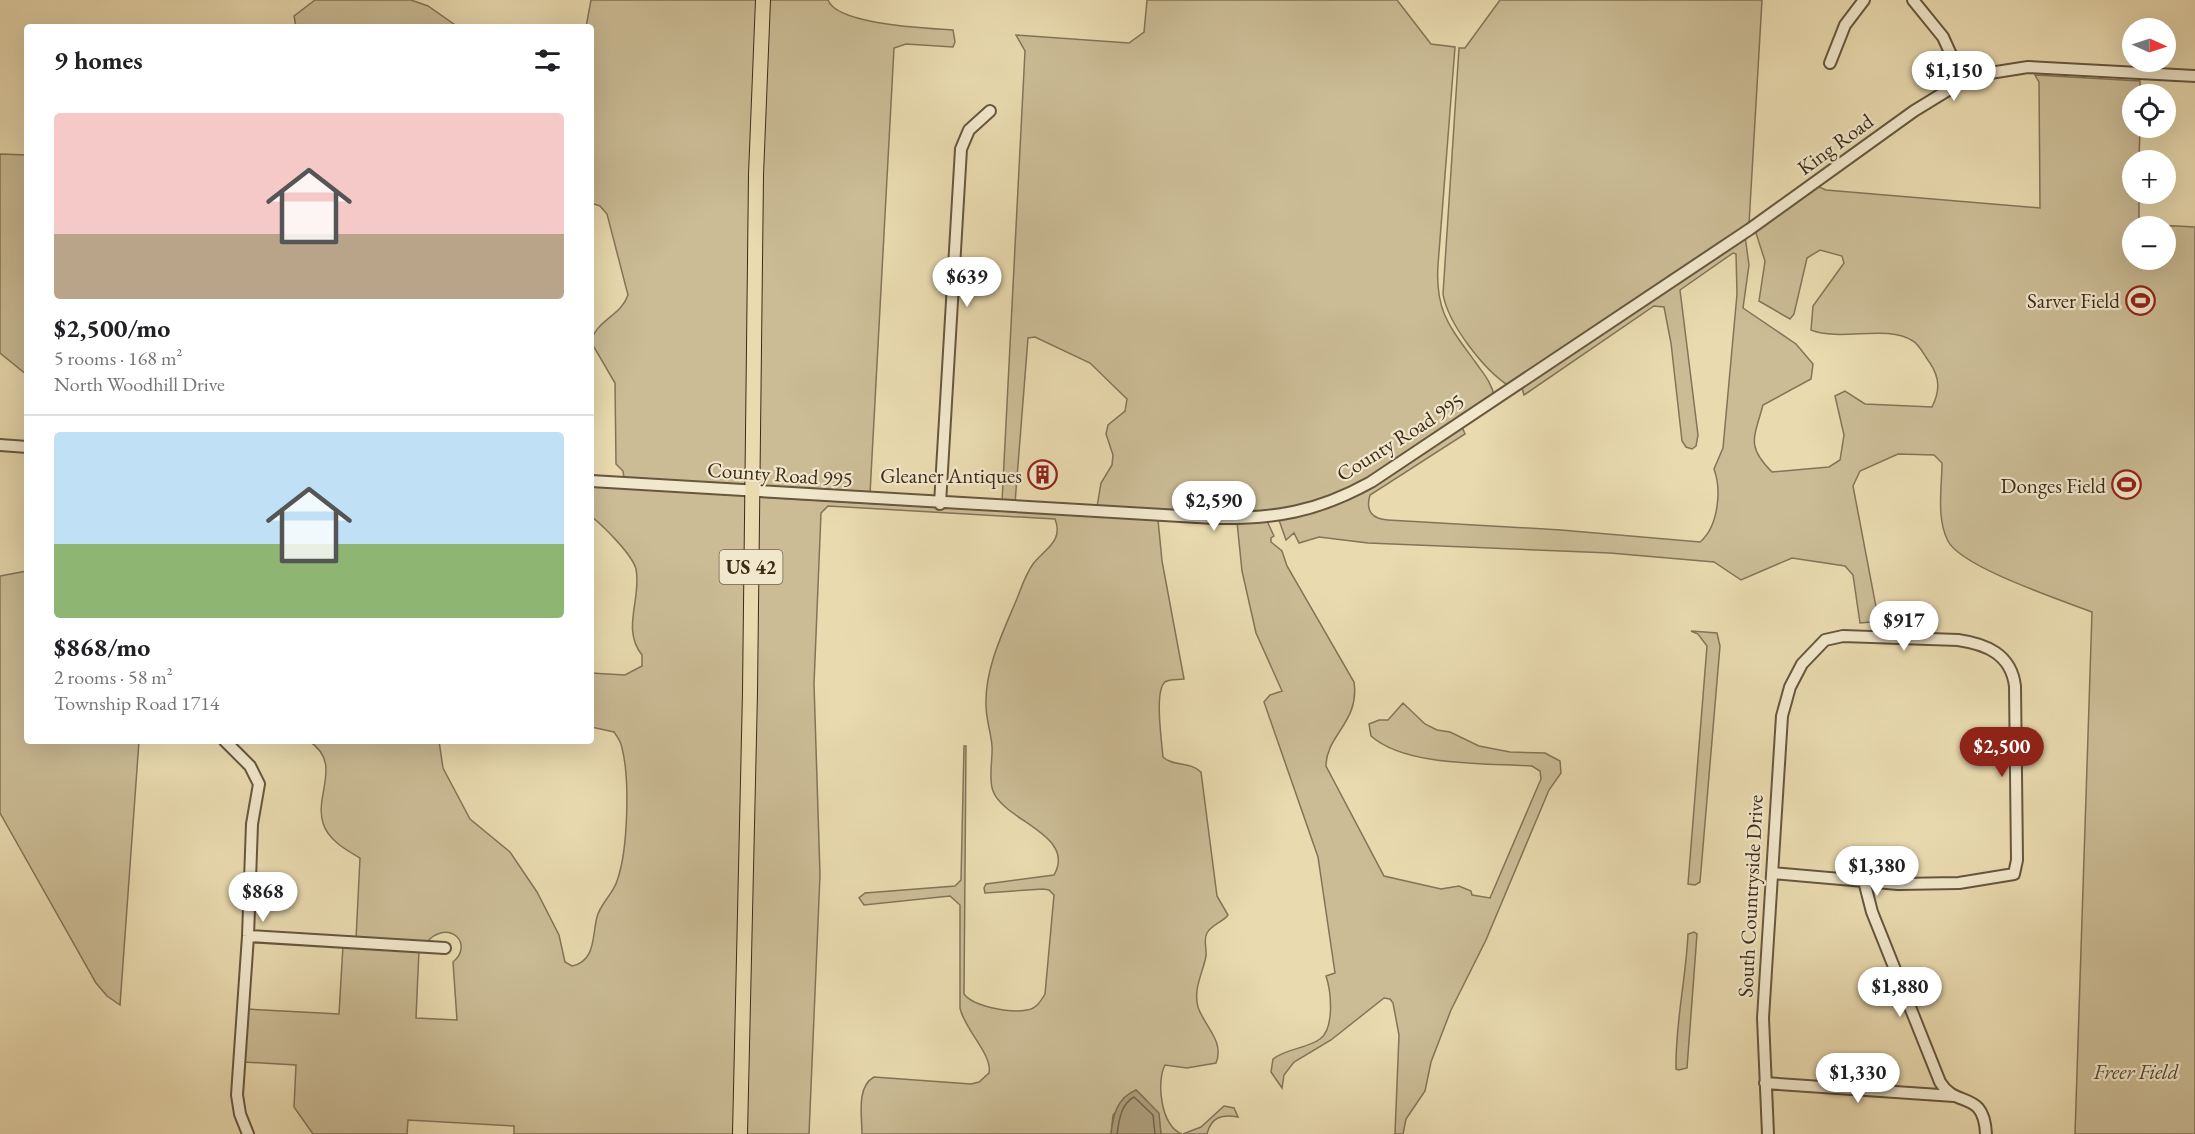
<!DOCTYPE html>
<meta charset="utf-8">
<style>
body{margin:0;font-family:"EB Garamond",serif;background:#f6f6f6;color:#202124;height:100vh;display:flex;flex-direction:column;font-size:22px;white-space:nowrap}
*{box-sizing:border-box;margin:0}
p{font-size:20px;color:#757577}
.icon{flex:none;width:33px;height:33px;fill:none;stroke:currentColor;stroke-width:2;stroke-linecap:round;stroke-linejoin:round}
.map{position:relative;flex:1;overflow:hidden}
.details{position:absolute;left:24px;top:24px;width:570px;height:720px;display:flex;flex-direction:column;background:#fff;border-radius:6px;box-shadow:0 6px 24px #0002}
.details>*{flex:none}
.needle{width:39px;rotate:93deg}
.tools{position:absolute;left:2122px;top:18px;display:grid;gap:12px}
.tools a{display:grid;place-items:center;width:54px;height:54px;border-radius:50%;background:#fff;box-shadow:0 6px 24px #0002;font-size:30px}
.price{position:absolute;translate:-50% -51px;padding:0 14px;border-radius:21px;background:#fff;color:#222;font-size:20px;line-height:39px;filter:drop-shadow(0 2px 3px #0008)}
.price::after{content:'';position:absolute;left:50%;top:36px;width:18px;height:14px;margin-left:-9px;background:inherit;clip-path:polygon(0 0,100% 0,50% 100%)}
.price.active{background:#8f2418;color:#fff}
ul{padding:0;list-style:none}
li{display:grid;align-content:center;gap:12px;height:318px;padding:0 30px}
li+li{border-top:2px solid #e0e0e0}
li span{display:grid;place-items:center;height:186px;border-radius:6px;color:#555}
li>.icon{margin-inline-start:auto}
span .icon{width:108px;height:108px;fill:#fffc;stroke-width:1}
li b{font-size:26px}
h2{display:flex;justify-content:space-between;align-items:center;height:72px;padding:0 30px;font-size:26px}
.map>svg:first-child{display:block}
</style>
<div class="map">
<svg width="2195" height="1134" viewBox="0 0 2195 1134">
<rect width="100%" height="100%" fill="#e9daaf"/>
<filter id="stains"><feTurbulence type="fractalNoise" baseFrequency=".00333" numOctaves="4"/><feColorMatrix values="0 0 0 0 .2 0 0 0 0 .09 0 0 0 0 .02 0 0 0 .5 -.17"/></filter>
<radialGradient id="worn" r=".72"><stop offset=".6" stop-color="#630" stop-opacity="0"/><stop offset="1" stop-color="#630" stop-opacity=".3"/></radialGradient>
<path fill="#cbbc96" stroke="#837458" stroke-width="1.5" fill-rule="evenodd" d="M315,0H411L428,6L458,27H296L294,16Z
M591,0H759L748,487L624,478L623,471L616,464L615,383L591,342C596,320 621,316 628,295L607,214L600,206L591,203V27H586Z
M768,0H828C837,25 928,28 953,30L955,42L953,47L906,44L894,48L870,494L758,487L761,147Z
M1147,0H1397L1431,44L1455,47L1438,265C1435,312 1450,327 1476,363C1483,373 1492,383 1494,396C1434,435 1359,498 1288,510C1226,520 1159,510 1097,507L1101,483L1112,465L1113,455L1106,434L1108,425L1125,411L1127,399L1090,363L1035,337L1028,338L1015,503L1002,502L1025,51L1016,35L1129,43L1144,32Z
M1500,0H1762L1749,224L1509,386C1484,370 1448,324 1443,294L1459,48H1465Z
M2035,75L2140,81V94H2133V128H2140L2139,160H2133V194H2139V224L2195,227V1134H2075L2092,612C2061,600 1961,567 1948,541C1936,518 1942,487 1942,463L1934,455L1898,454L1860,471L1853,486L1877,612L1871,622L1860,623L1853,575L1845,566L1792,558L1741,580L1714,562L1610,553L1368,543L1319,537L1299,543L1294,533L1286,540L1279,520C1352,507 1402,468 1462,427L1465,434L1370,495C1365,512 1373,519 1388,520L1561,530L1700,542C1718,527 1722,491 1714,469L1723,448L1737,294L1736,254L1733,253L1680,290L1698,435L1696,446L1692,449L1686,447L1682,441L1671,343L1664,307L1654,306L1524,395L1522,388L1745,236L1749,265L1743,308L1796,344L1813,364L1811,379L1763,405C1754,438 1746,446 1772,472L1829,467L1840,460L1844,435L1835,396L1845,391L1865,404L1932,407C1940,391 1940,378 1930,363C1925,357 1920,345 1913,341C1886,324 1842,342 1811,330L1813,306L1844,263L1842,256L1820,250L1807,258L1794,314L1790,319L1759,301L1765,261L1755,230L1817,186L1826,190L2040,208L2039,82ZM2133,226H2166V260H2133Z
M0,154L27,155V375L0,353Z
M591,485L748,496L739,1134H514V1126L408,1120L407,1134H313L294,1107L296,1065L243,1062L247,1009L339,1014L343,945L419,950L416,1018L457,1020L453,962C475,944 448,917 426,943L356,939L360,858C346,850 328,840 323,823C314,795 343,763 309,741H439L443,768L470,819L510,852L537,892L559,935L565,962L572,966C596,961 592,936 597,917C600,904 613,894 617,881C628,851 630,779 622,748C621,742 617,736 614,732L591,727V673L625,675L642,666V655C621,629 642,598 636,569C632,554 603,526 591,516Z
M757,497L1158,520L1162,561L1184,679C1178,680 1170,679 1165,682C1154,691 1162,743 1163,757C1173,767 1190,761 1201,772L1217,896L1228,915C1223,922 1211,925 1207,933C1203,940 1207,948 1206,956C1203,973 1193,988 1198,1007C1204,1026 1225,1041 1216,1063L1187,1068L1165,1065C1156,1082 1161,1127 1182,1134H1161C1159,1113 1151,1104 1136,1090L1113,1115L1111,1134H862C862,1116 856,1087 874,1077L971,1084L979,1082L989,1073C993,1055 964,1029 960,1008V905L950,896L864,905L859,898L865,893L955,886L961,880L964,746H966L964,994C974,1007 1010,1013 1027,1010C1036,1009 1041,1001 1045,994L1054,895L1049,890L1043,889L985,893L984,888L986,884L1054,875C1077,835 1004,821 993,791C988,778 993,760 992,746C991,732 986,720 986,705C985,669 1002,634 1016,601C1021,589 1025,575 1033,564C1044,549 1064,542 1055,519L828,506L821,513L814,684L820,875L809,1134H741Z
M1267,521L1274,536L1271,538V542L1282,551L1287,566L1354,682C1360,722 1326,735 1326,766L1384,876L1441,889L1459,886L1471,891L1472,895L1490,898L1541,779L1540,771L1532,766C1487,763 1406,767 1371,736L1369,724L1379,720H1388L1403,703L1425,724L1437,730L1450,732L1479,746L1510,752L1545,753L1560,761L1561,773L1549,790L1486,940L1451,1010L1431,1062L1425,1091L1406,1119L1403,1134H1395L1399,1035L1393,1003L1390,999L1384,998L1331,1040L1294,1062L1284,1075L1282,1088L1271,1072L1273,1059C1287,1048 1306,1049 1320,1039C1335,1028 1331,991 1326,976L1335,973L1318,857L1264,702L1270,695L1282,691L1256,633L1242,571L1237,522Z
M27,571V741H139L120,1005L107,996L96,983L0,813V576Z
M1691,631L1717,633L1720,646L1700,882L1695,885L1688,884L1707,646L1698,634Z
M1694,932L1697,934L1687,1068L1679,1070L1676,1069C1675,1024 1686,979 1688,934Z
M1224,1106L1234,1108L1238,1117C1222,1114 1211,1117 1207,1134H1183L1201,1127Z"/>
<path fill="#ae9e7c" stroke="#807054" stroke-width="1.5" d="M1136,1090L1159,1113L1161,1134H1111C1113,1115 1117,1098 1136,1090Z"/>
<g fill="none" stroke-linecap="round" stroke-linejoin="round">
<path stroke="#74644a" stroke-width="1.5" d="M1117,1134C1119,1120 1121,1104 1134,1097L1153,1115L1155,1134"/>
<defs>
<path id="minor" d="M1913,0L1943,37L1963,81
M1830,63L1845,25L1864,0
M0,445L27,447
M591,481L1214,518C1274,519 1317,512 1371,482L1750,229L1914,111L1963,81L1990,73L2028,67L2195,76
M940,504L961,149L969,130L990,111
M225,741L250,766L259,784L252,824L248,936L237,1095L240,1114L248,1134
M1864,881L1872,912L1940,1082C1956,1109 1984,1089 1986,1134
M248,936L445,948
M1765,1083L1954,1096
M1768,1134L1763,1018L1782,716L1790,687L1802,664L1825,640L1843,636L1958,640C1986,644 2011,654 2015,686L2017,860L2014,874L1959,883L1898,884L1772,873"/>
<path id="major" d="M740,1134L750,692L756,175L763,0"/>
</defs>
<use href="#minor" stroke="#66573e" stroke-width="14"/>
<use href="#major" stroke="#3b2b19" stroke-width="16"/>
<use href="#minor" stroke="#f1e7cb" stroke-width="10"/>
<use href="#major" stroke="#e9daaf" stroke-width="14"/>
</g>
<defs>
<symbol id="stadium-ring" viewBox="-11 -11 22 22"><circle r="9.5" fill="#f1e7cb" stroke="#8f2418" stroke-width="1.5"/><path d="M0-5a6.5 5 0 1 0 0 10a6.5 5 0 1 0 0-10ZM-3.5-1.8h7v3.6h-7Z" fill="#8f2418"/></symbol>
<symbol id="building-ring" viewBox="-11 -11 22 22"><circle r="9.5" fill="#f1e7cb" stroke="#8f2418" stroke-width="1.5"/><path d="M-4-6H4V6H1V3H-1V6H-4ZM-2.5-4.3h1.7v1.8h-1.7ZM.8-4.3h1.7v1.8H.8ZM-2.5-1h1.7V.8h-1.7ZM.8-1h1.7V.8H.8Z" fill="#8f2418"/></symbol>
</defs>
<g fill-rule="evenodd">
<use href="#stadium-ring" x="2124" y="284" width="33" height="33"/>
<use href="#building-ring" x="1026" y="458" width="33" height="33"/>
<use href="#stadium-ring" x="2110" y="468" width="33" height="33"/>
</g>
<g text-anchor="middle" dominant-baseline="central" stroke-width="4.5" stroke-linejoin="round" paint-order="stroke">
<rect fill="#f1e7cb" stroke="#72634e" stroke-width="1.5" x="719.5" y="550" width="63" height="34" rx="4.5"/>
<g font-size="20" font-weight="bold" fill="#3b2b19">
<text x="751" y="567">US 42</text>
</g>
<g font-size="21" fill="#3b2b19" stroke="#f1e7cb">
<text transform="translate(1835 144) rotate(-36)">King Road</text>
<text transform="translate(1400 437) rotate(-32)">County Road 995</text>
<text transform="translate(780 474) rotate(4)">County Road 995</text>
<text transform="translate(1750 896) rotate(-87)">South Countryside Drive</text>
</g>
<g font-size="21" fill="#3b2b19" stroke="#f1e7cb" text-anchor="end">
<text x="2120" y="300">Sarver Field</text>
<text x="1022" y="475">Gleaner Antiques</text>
<text x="2106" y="485">Donges Field</text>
</g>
<g font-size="21" font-style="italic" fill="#584832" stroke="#f1e7cb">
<text x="2136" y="1071">Freer Field</text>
</g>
</g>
<rect width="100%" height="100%" filter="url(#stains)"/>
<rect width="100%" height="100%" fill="url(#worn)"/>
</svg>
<div class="tools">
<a><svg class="needle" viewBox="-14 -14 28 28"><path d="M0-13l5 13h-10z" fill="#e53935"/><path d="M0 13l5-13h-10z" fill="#757577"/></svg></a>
<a><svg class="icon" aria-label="locate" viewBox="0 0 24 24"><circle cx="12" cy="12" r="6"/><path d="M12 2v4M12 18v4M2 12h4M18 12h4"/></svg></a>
<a>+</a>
<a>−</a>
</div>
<b class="price" style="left:1954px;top:102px">$1,150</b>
<b class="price" style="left:967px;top:308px">$639</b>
<b class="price" style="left:1214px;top:532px">$2,590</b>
<b class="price" style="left:1904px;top:652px">$917</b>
<b class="price active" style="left:2002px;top:778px">$2,500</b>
<b class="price" style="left:1877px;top:897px">$1,380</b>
<b class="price" style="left:263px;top:923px">$868</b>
<b class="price" style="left:1900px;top:1018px">$1,880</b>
<b class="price" style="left:1858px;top:1104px">$1,330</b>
<section class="details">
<h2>9 homes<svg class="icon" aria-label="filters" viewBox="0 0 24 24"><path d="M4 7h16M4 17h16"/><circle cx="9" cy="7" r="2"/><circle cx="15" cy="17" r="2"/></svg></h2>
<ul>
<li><span style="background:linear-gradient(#f6c9c9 65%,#b9a48a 0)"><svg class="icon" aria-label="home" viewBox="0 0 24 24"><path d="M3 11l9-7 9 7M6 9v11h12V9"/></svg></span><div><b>$2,500/mo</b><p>5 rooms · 168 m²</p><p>North Woodhill Drive</p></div></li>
<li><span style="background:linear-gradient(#bfe0f5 60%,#8fb573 0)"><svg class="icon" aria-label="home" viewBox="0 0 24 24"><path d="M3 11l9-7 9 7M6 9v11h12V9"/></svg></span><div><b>$868/mo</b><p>2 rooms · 58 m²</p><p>Township Road 1714</p></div></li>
</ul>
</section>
</div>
